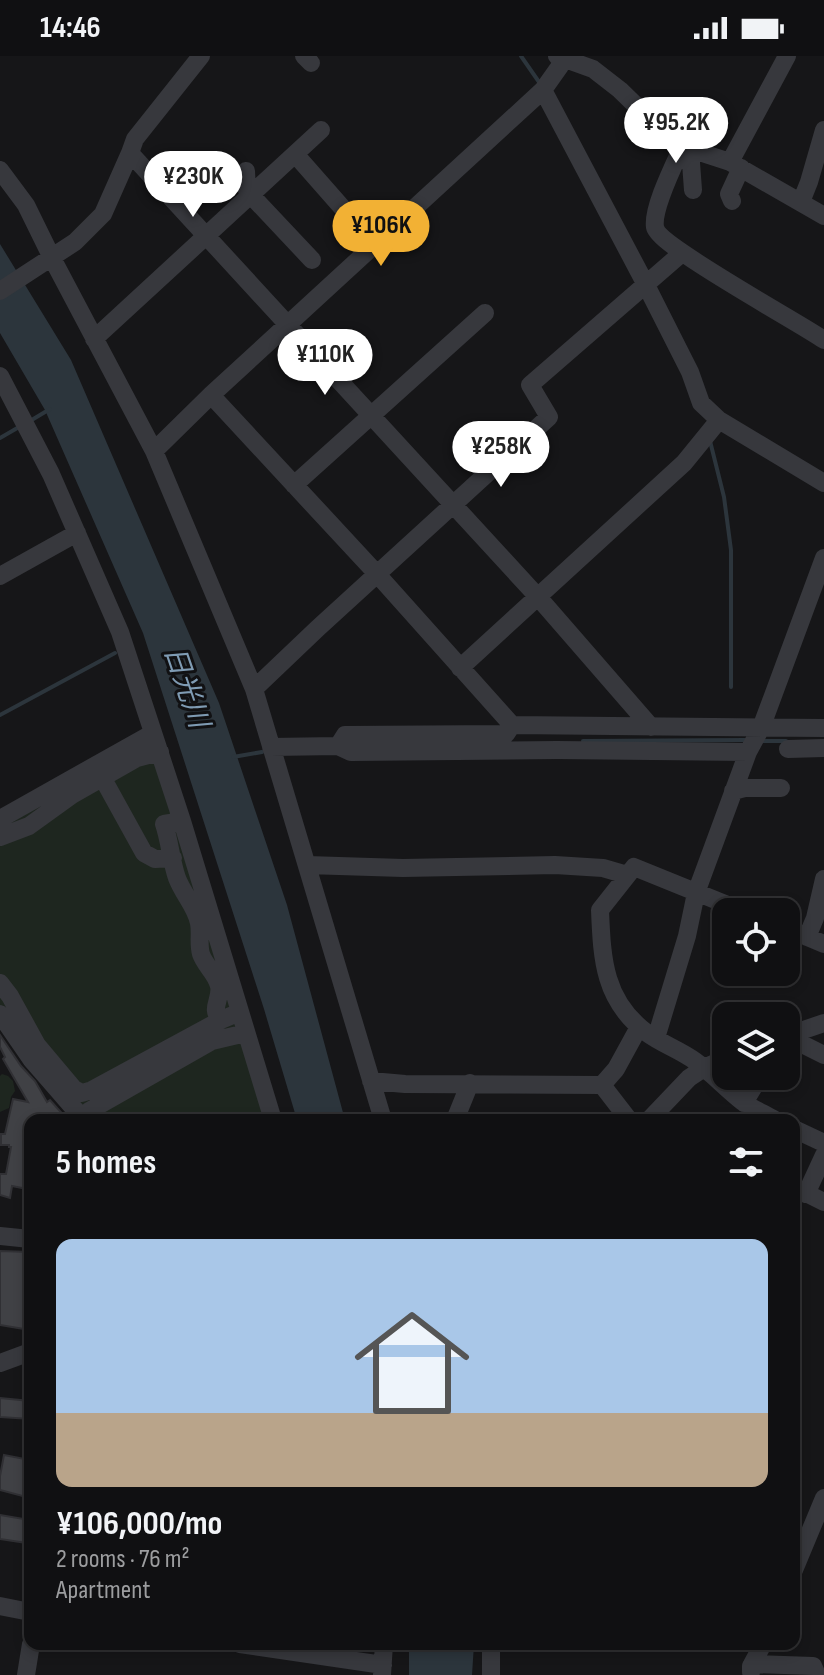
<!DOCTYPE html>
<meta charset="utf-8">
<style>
body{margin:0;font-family:"Sofia Sans Condensed","Noto Sans JP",sans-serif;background:#1e1e20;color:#f1f3f6;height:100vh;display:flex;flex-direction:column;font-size:30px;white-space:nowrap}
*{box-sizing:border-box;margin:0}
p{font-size:26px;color:#9c9d9f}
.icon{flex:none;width:44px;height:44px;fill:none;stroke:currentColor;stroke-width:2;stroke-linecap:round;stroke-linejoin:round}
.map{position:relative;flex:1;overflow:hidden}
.sheet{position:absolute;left:24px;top:1058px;width:776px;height:536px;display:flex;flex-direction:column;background:#101012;border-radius:16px;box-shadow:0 4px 12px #0003,0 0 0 2px #303032}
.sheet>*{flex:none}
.buttons{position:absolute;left:712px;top:842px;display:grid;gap:16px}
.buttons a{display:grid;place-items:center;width:88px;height:88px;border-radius:16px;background:#101012;box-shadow:0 4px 12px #0003,0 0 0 2px #303032;font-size:40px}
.price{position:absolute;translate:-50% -68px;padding:0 18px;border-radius:28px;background:#fff;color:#222;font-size:26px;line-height:52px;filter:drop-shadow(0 2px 4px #0008)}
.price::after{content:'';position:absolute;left:50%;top:48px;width:24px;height:18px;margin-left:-12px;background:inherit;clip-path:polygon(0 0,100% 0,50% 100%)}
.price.on{background:#f2b134;color:#111}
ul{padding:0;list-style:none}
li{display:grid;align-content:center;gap:16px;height:424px;padding:0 32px}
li+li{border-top:2px solid #303032}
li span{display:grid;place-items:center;height:248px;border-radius:16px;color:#555}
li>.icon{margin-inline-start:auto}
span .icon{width:144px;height:144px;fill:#fffc;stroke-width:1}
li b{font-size:34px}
h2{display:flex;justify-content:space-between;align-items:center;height:96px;padding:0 32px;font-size:34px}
.status{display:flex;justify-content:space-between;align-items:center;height:56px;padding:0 40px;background:#101012;direction:ltr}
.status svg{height:22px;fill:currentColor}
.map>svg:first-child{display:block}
</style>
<div class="status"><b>14:46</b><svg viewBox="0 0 49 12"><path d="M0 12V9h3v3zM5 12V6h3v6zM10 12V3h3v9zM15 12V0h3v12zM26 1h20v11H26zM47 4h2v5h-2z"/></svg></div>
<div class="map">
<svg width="824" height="1619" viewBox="0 0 824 1619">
<rect width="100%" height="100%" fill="#161618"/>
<path fill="#1e261f" d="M156,704L266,1064H91L0,950V769L23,755Z
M2,1018L8,1020L13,1025L15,1035L11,1041L9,1052L0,1056V1020Z"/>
<path fill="#2c353c" d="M0,188L71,304L219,647L287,849L345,1064H297L264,953L143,577L45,354L0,277Z
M409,1588H474L472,1619H409Z"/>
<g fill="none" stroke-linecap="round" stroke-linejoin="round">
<path stroke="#2c353c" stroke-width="4" d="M521,0L539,26
M30,365L50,353
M0,382L19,371
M710,385L724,441L731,494V631
M0,659L115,597
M583,685L745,684
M762,685H786
M233,701L262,696"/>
</g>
<path fill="#404145" stroke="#303034" stroke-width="2" d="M0,979L21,1010L35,1025L47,1046L50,1044L68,1064H30V1131H27V1133L12,1130L10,1142L0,1139V1118H6L11,1091H9V1089H1V1078H5L13,1043L28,1046L3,1003L5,1001L0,991Z
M0,1195L30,1196V1274L0,1269Z
M0,1342L30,1345V1363L0,1361Z
M4,1399L30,1404V1442L0,1434V1420Z
M0,1459L30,1464V1481H28L27,1487L0,1483Z"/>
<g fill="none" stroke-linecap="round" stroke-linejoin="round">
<path stroke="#37383d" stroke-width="18" d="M201,0L135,83L130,97L538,541L651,671
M304,0L311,7
M557,0L593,13L620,34L662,75L683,89L690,93L730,106L824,160
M543,34L646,229L690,316L701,347L719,364
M683,89C675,107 652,152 655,171C658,190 800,267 824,284
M690,93L693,134
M295,98L375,189
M730,106L787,0
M0,114L26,149L52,202L154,395L254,633L383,1064
M246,115L247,135L312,204
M732,145L729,138L741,112
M801,146L809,126L824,74
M0,235L75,186L103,158L130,97
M94,283L321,74
M0,320L51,418L120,576L182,765L273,1064
M211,339L377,518L512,669L824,672
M154,395L211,339L543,34L560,10L565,0
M294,429L485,257
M0,520L77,477
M460,612L684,407L719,364L824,427
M254,633L318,572L549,361L530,329L682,197
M338,690L345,679L506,678L512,669
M271,691L338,690L351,696L557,694L748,696
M788,693L824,692
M102,721L144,797L155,803L173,802
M733,735L745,732H781
M0,763L153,677
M182,765L164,768C170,786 171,805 177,822C183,838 196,851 199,867C201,877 198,888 201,898C205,910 216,917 219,930C222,943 209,953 221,964
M0,781L29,770L72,739L137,702L160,696
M307,809L403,812L555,809L603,812L627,819
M745,856L634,811L600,854C602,904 604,945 647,977C662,988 680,994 695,1005C712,1017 726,1033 743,1046C753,1053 765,1058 775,1064
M786,872L824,888
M807,881L815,862L824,823
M0,927L10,940L37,989L74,1033L82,1037L92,1034L221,964L240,956
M0,958L31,1003L84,1064
M795,977L800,987L824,999
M786,980L824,967
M656,982L687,880L696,837L748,696L761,672L824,502
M371,1025L405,1028L602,1029L629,1064
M602,1029L616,1013L639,971
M744,1047L760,1020
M83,1061L89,1055L212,985L246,977
M455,1064L470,1027
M649,1064L689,1022L704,1012L726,1002
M794,1073L824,1087
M794,1131L824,1146
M806,1138L824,1099
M0,1180L30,1183
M0,1307L30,1296
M794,1514L824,1442
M0,1550L30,1556
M240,1588L383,1609
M752,1608L813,1610L817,1619
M751,1616V1610L763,1588
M26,1619L31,1588
M382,1619L384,1588
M491,1619V1588"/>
</g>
<g text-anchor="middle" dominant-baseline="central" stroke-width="6" stroke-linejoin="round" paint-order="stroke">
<g font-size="28" font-style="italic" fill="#7f9bb3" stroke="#111113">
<text transform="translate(186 631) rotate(71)">日光川</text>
</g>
</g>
</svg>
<div class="buttons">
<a><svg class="icon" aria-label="locate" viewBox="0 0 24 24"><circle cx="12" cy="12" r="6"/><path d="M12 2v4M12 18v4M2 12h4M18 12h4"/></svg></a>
<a><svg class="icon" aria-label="layers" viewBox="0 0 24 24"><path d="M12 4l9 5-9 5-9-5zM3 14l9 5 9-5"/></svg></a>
</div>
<b class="price" style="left:676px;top:109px">¥95.2K</b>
<b class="price" style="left:193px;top:163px">¥230K</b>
<b class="price on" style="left:381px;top:212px">¥106K</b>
<b class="price" style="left:325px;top:341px">¥110K</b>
<b class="price" style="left:501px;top:433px">¥258K</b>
<section class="sheet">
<h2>5 homes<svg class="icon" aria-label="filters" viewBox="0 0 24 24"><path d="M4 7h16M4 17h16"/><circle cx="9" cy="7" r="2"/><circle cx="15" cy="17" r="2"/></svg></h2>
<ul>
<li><span style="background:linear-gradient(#a9c7e8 70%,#b9a48a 0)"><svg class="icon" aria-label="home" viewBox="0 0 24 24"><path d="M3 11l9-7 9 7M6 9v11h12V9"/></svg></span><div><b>¥106,000/mo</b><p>2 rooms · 76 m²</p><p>Apartment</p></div></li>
</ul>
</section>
</div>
